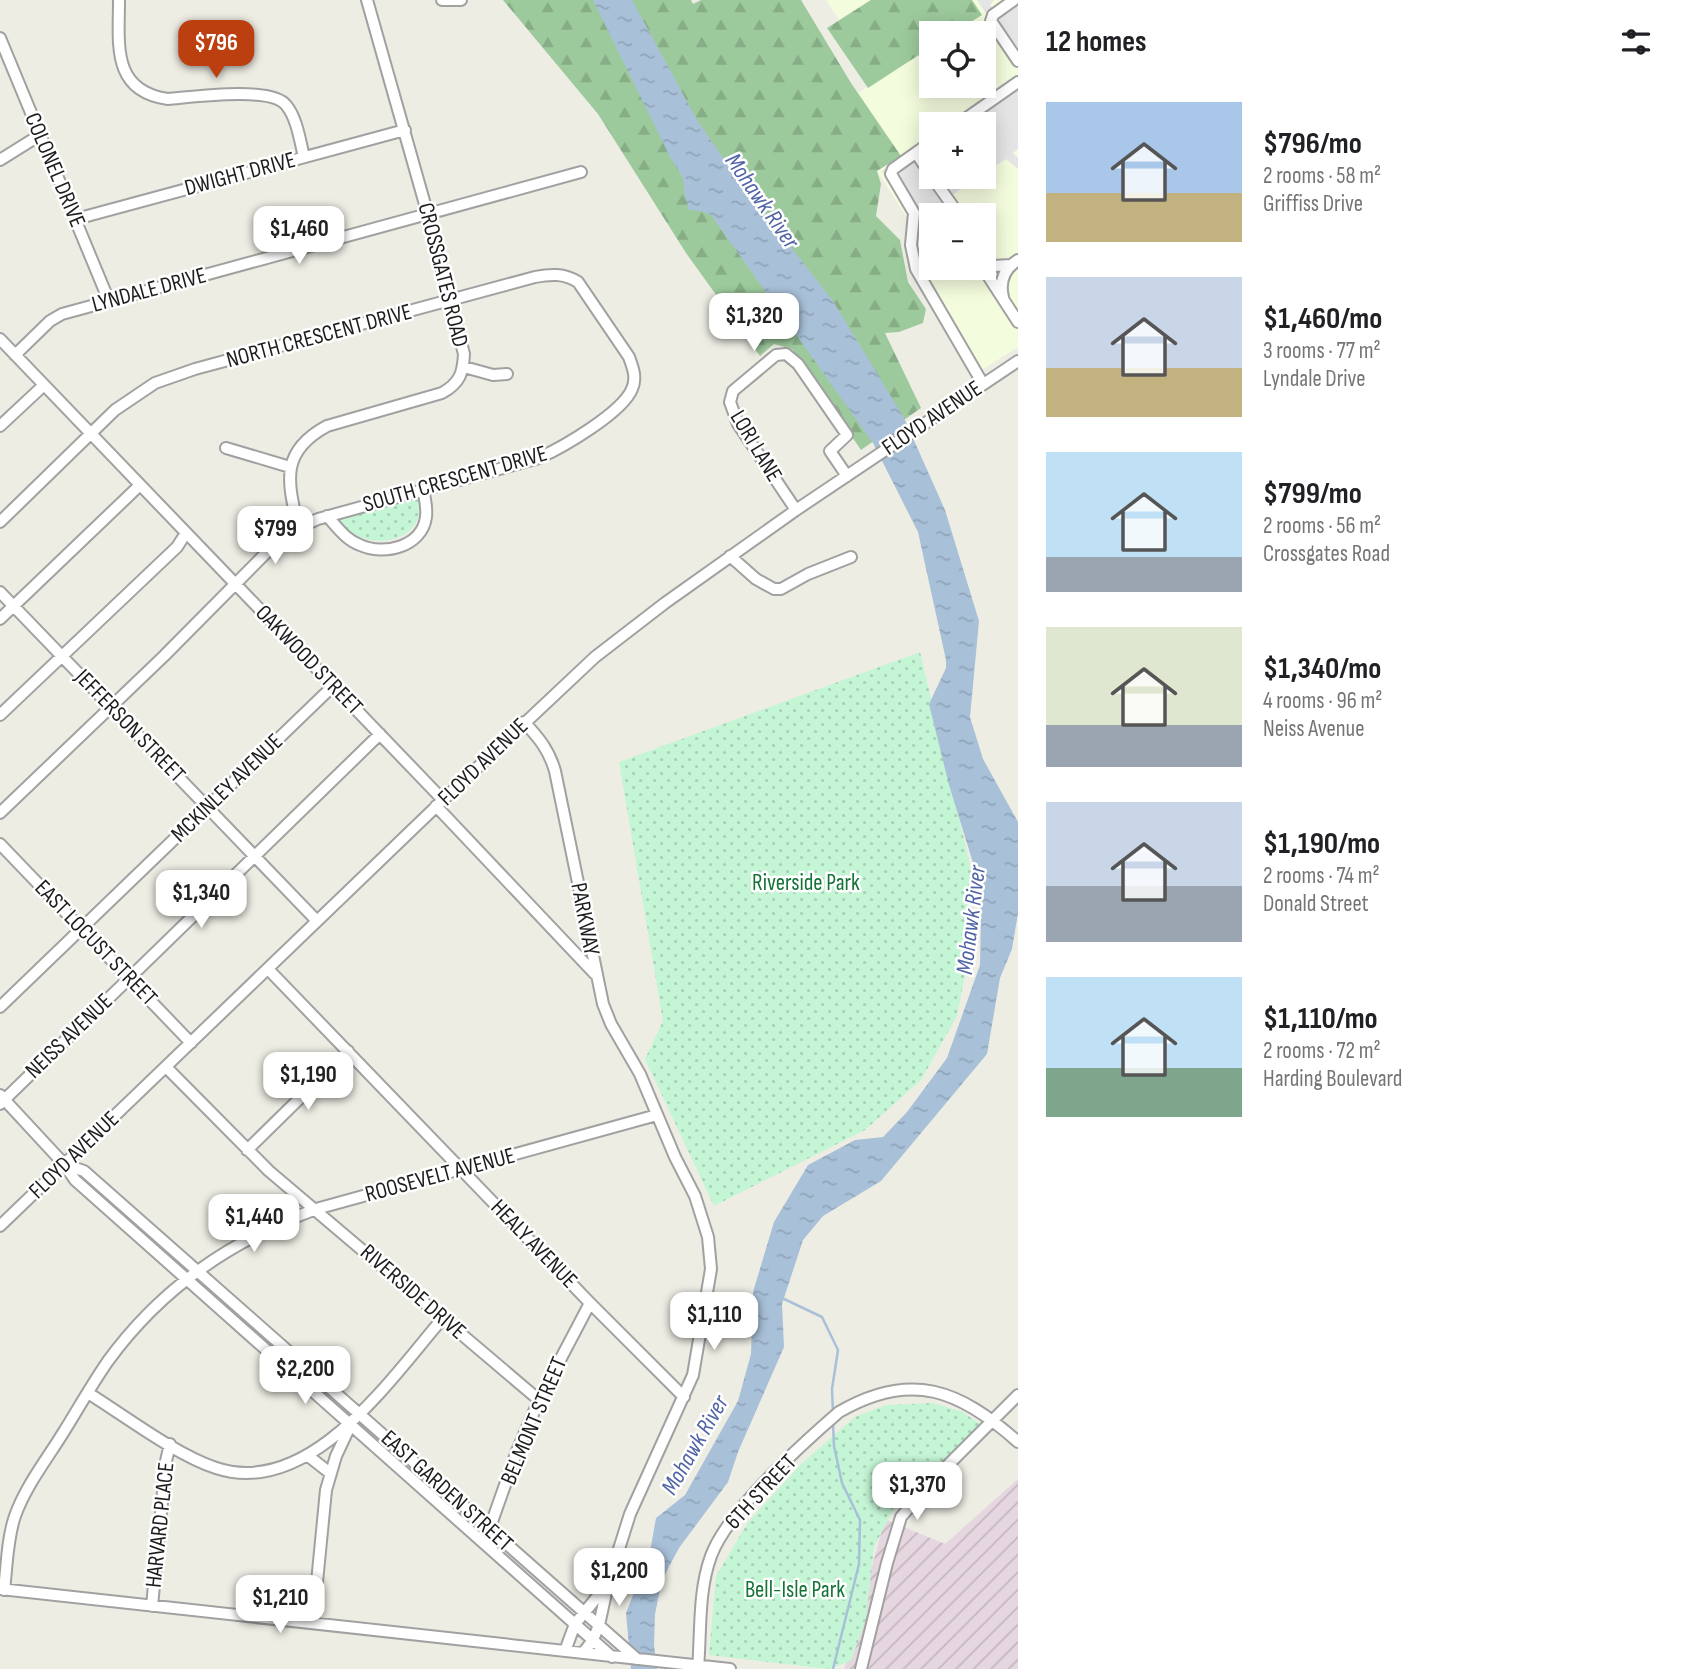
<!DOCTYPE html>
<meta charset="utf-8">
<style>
body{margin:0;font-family:"Sofia Sans Condensed",sans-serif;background:#f2f2f2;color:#202124;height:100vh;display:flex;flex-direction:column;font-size:26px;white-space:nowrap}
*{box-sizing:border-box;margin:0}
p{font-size:23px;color:#757577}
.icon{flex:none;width:38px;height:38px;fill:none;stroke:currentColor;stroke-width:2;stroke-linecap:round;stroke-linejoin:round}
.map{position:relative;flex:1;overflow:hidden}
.panel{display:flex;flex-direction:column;background:#fff;width:665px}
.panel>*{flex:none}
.controls{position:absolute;left:919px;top:21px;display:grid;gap:14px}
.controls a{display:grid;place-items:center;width:77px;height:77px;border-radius:0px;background:#fff;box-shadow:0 4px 18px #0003;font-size:35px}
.price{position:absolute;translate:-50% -60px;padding:0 16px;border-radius:14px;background:#fff;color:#222;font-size:23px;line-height:46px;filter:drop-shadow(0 2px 4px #0008)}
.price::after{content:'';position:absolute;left:50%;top:42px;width:21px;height:16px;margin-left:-10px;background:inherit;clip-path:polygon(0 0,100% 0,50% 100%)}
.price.active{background:#bb3f0f;color:#fff}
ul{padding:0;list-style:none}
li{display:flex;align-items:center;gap:21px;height:175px;padding:0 28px}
li span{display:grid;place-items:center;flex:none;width:196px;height:140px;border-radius:0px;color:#555}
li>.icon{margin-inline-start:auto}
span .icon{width:84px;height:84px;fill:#fffc;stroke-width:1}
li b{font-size:30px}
h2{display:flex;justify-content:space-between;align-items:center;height:84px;padding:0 28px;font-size:30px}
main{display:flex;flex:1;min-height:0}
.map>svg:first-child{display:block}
</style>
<main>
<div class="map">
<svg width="1018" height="1669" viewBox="0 0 1018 1669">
<defs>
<pattern id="industrial-furrows" width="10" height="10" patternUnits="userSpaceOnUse" patternTransform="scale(1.75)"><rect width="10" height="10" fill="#e6d6df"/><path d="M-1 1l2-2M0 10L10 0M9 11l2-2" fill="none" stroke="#c5b7bf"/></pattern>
<pattern id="forest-firs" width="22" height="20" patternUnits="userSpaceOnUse" patternTransform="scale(1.75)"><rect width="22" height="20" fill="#9dca9c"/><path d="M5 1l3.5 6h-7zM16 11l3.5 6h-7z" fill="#87ad86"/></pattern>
<pattern id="park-dots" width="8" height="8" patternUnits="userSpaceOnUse" patternTransform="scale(1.75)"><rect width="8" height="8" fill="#c4f5d5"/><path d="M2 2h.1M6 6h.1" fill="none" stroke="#a8d2b6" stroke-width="1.8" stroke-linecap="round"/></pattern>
<pattern id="water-ripples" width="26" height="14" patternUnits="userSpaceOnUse" patternTransform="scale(1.75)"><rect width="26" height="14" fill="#a8c0d8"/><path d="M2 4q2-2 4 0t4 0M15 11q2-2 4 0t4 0" fill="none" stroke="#90a5b9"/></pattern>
</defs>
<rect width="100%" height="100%" fill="#eeede4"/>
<path fill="url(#industrial-furrows)" d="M1018,1479V1669H844L885,1519L945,1544Z"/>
<path fill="#f4fcde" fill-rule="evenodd" d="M826,0H870L839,20Z
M972,0H1018V347L971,377L911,272L907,259L905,238L907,218L877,171L900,156L858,93L931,47V86H984V33H953L982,15ZM931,124H984V177H931ZM931,215H984V268H931Z"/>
<path fill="url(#forest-firs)" d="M503,0H691L693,4L701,0H801L851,83L901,156L877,171L881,184L876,216L900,240L908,282L926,309L923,323L899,332L885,333L921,408L861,450L792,349L774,344L760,356L686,253L598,114Z
M871,0H972L982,15L953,33H931V47L868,88L827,28Z"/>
<path fill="url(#park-dots)" d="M419,491C419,501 422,515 415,524C397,551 347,544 336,514Z
M920,652L971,869L969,953L957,1016L921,1080L865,1130L714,1206L645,1059L663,1021L619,762Z
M933,1403L963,1412L981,1425L895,1506L874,1547L866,1619L851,1661L828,1669L709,1655L716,1576L748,1522L801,1464L855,1417L886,1405Z"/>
<path fill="#e5e5e5" d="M977,0H994L990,5L994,9L1018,0V68L987,24V15Z
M1018,73V149L1013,153L1018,158V169L1006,159L984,173V124H949L1017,76Z
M931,137V177H978L918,219L909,213L882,171Z"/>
<path fill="url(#water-ripples)" d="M593,0H632L697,120L734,174L833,301L904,418L945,510L979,621L970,717L983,759L1018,822V913L1012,949L1000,978L987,1054L881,1181L823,1216L803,1240L782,1304L784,1347L738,1452L728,1482L679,1548L662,1580L655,1614L654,1645L657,1669H631L626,1613L650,1552L656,1518L685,1495L738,1401L751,1354L753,1292L774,1222L808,1165L855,1140L883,1137L907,1112L947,1058L980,965L981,913L974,866L949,785L929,704L946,668V660L918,532L873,443L711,215L700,211L689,210L685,196L683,178L669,155Z"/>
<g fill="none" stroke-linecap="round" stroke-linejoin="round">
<path stroke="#a8c0d8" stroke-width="2.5" d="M782,1298L822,1317L838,1350L832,1389L833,1413
M833,1669L859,1564L860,1520L842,1483L834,1446L833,1423"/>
<defs>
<path id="minor" d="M119,0C119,44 111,91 168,99C193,97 271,86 286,105C297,118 300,141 304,157
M442,0H461
M1014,0L993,15L991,21L1018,61
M0,38L109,301
M958,124L1018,82
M931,142L893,169L891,174L914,213L911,245L916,269L983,384
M916,153L931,175
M0,160L40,135
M932,177L959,215
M76,219L405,130
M984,257L994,266L1010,265
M983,268L1018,322
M1003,297C999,281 1004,269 1018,260
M0,339L443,800
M15,355L50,321L62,314L581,172
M464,367L493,375L507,374
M0,426L44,385
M226,448L290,467
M796,510L738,424L730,402L733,391L776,355L786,354L798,364L847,435L830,451L847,476
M327,516C337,527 346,540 360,545C384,556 422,547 426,517C427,508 425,498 423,490
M0,522L115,410L155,383L195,369L535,277C550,274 564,273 578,282L629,357C633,368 637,378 632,389C622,413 563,447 539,458L318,519L292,531L265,554L164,656L0,813
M298,527C288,482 279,452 327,426L442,393C460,383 463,373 464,354L428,215L367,0
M730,556L756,579L774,589H781L808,574L851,557
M0,592L317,921
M0,619L140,485
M0,715L177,547L186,533
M524,722C539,738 549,750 555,771L603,1004L611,1024L640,1074L675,1157L695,1196L708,1237L711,1269L693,1375L630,1514L608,1584L599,1625L593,1640L583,1653
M436,806L595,974
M0,844L191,1043
M268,969L590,1303L684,1397
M0,1007L333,686
M166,1067L269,1171L539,1400
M0,1095L64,1164L75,1180L612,1657
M0,1104L380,734
M247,1150L348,1051
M64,1164L84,1171L637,1659
M0,1226L443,800L595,657L665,603L796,510L1018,361
M88,1393C125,1416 176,1455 216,1468C310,1499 391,1378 443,1318
M307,1455L330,1473
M488,1533L517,1451L539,1400L590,1303
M0,1589L730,1669
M4,1590C7,1566 7,1539 15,1516C25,1487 47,1459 63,1433C78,1409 92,1384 108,1361C162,1287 231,1241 316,1209L657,1115
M152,1606L166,1461L170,1444
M313,1623L326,1490L336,1456L351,1424
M565,1651L575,1624L606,1586
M698,1669C701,1633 698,1591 711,1556C727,1512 802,1444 839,1412C911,1370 960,1390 1018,1442
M861,1669L887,1563L901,1517L931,1482L1018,1395"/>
</defs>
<use href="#minor" stroke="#a1a1a1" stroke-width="14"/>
<use href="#minor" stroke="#fff" stroke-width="10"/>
</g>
<g text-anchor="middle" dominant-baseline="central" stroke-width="5" stroke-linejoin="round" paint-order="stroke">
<g font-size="23" fill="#1d1d1d" stroke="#fff">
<text transform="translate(55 170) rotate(67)">COLONEL DRIVE</text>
<text transform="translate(240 174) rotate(-15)">DWIGHT DRIVE</text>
<text transform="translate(443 275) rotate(76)">CROSSGATES ROAD</text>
<text transform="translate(149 290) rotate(-15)">LYNDALE DRIVE</text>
<text transform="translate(319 336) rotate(-15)">NORTH CRESCENT DRIVE</text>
<text transform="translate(932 418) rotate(-34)">FLOYD AVENUE</text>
<text transform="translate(756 446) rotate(59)">LORI LANE</text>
<text transform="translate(455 479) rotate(-16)">SOUTH CRESCENT DRIVE</text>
<text transform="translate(309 660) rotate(46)">OAKWOOD STREET</text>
<text transform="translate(130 726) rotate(46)">JEFFERSON STREET</text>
<text transform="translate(483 762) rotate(-44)">FLOYD AVENUE</text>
<text transform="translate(227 788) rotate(-44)">MCKINLEY AVENUE</text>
<text transform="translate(585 919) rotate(79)">PARKWAY</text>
<text transform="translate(96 943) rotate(46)">EAST LOCUST STREET</text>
<text transform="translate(69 1036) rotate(-44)">NEISS AVENUE</text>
<text transform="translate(74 1155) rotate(-44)">FLOYD AVENUE</text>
<text transform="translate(440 1175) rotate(-15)">ROOSEVELT AVENUE</text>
<text transform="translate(534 1244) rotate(46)">HEALY AVENUE</text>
<text transform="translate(413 1292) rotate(41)">RIVERSIDE DRIVE</text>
<text transform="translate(534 1421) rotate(-67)">BELMONT STREET</text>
<text transform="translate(447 1491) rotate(42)">EAST GARDEN STREET</text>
<text transform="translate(761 1492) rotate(-47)">6TH STREET</text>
<text transform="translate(160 1525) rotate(-84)">HARVARD PLACE</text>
</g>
<g font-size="23" fill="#147336" stroke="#fff">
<text x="806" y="883">Riverside Park</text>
<text x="795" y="1590">Bell-Isle Park</text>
</g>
<g font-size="24" font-style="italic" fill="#5164a5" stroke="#fff">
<text transform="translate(762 201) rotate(55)">Mohawk River</text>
<text transform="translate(971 920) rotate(-83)">Mohawk River</text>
<text transform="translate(695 1445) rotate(-60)">Mohawk River</text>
</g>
</g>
</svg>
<div class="controls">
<a><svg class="icon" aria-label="locate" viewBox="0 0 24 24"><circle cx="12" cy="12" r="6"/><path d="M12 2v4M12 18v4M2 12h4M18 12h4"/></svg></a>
<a>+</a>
<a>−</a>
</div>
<b class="price active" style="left:216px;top:80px">$796</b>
<b class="price" style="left:299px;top:266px">$1,460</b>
<b class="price" style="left:754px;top:353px">$1,320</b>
<b class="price" style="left:275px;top:566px">$799</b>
<b class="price" style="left:201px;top:930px">$1,340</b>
<b class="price" style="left:308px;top:1112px">$1,190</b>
<b class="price" style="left:254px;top:1254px">$1,440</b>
<b class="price" style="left:714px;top:1352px">$1,110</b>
<b class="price" style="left:305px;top:1406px">$2,200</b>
<b class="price" style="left:917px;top:1522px">$1,370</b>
<b class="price" style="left:619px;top:1608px">$1,200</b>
<b class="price" style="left:280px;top:1635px">$1,210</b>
</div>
<section class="panel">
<h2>12 homes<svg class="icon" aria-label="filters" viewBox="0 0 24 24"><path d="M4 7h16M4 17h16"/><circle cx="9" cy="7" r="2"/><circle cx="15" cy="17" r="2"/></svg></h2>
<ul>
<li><span style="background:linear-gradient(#a9c7e8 65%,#c2b280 0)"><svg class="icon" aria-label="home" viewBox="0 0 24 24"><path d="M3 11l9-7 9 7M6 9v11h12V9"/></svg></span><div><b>$796/mo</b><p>2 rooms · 58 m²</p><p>Griffiss Drive</p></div></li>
<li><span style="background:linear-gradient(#c9d6e8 65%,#c2b280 0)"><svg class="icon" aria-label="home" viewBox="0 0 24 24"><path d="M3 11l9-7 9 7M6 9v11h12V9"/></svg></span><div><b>$1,460/mo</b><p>3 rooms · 77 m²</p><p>Lyndale Drive</p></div></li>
<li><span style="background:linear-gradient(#bfe0f5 75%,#9aa5b1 0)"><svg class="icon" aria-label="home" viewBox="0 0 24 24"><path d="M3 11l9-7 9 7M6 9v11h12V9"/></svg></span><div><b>$799/mo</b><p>2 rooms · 56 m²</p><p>Crossgates Road</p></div></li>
<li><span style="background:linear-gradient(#dfe7d0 70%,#9aa5b1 0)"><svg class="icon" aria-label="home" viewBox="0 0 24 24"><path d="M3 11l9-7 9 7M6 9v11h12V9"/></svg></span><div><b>$1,340/mo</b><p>4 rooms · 96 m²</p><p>Neiss Avenue</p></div></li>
<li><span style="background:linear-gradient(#c9d6e8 60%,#9aa5b1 0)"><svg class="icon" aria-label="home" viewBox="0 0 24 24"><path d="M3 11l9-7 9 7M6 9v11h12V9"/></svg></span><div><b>$1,190/mo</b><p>2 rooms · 74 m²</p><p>Donald Street</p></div></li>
<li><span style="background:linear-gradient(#bfe0f5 65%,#7fa58c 0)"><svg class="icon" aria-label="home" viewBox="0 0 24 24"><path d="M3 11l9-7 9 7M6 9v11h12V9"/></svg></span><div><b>$1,110/mo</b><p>2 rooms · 72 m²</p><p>Harding Boulevard</p></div></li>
</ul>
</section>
</main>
